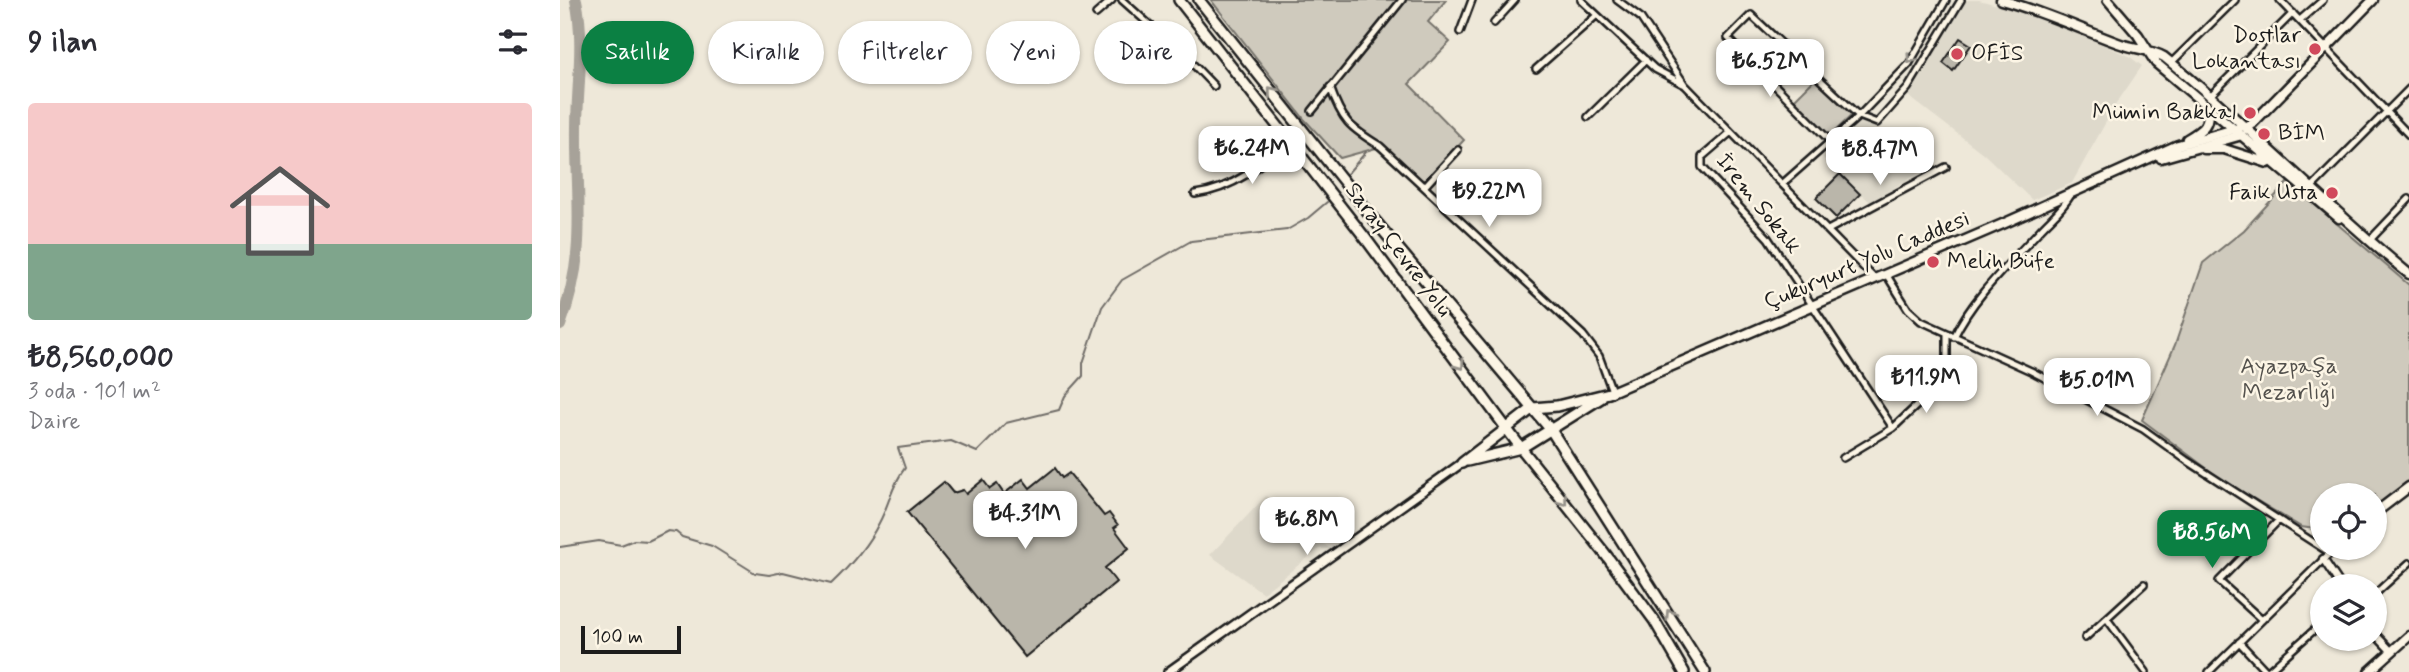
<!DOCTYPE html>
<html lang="tr">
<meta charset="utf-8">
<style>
body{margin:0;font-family:Mynerve,sans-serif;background:#f7f7f7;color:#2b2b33;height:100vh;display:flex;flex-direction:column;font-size:26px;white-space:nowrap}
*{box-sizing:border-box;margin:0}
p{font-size:23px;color:#7c7c81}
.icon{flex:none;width:38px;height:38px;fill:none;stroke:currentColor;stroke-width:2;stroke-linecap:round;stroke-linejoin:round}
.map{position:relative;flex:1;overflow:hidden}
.drawer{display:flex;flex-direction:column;background:#fff;width:560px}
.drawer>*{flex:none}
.banner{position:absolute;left:21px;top:21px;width:665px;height:63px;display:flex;gap:14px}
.fabs{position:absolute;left:1750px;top:483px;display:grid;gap:14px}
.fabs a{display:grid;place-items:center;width:77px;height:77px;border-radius:50%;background:#fff;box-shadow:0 2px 5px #0004;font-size:35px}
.scale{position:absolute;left:21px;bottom:18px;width:100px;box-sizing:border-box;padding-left:7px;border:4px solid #1c1c1c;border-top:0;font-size:19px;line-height:24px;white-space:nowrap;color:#1c1c1c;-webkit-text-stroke:5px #fcf5e5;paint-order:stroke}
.price{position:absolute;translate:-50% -60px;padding:0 16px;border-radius:14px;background:#fff;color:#222;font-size:23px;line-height:46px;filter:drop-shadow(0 2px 4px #0008)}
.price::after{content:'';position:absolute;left:50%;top:42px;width:21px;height:16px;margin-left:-10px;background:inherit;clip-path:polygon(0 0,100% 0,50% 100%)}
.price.on{background:#0b8043;color:#fff}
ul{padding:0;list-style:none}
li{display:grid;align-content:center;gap:14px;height:371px;padding:0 28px}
li span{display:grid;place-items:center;height:217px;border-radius:7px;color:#555}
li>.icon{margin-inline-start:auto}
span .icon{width:126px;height:126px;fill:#fffc;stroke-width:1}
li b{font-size:30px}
h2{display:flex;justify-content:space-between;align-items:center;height:84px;padding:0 28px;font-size:30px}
.tag{padding:0 24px;border-radius:32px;background:#fff;box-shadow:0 2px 5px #0004;font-size:24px;line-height:63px}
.tag.on{background:#0b8043;color:#fff}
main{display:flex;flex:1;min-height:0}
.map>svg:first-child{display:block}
</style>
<main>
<section class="drawer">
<h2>9 ilan<svg class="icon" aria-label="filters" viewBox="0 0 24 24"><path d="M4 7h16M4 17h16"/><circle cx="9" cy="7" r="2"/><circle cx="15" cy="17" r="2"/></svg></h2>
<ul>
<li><span style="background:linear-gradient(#f6c9c9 65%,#7fa58c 0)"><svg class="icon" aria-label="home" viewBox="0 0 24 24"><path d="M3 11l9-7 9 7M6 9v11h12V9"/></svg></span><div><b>₺8,560,000</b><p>3 oda · 101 m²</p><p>Daire</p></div></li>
</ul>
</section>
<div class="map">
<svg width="1849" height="672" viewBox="0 0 1849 672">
<rect width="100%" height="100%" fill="#eee8d9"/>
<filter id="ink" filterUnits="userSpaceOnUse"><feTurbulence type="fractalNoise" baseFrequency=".0143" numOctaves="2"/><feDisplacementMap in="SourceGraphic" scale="14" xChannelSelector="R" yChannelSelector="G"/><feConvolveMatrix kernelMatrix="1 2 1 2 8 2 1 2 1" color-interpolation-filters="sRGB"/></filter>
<g filter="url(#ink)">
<path fill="#ded9cb" d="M1406,0H1419L1473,15L1569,56L1582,66L1556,104L1512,183L1472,200L1424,154L1347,95Z
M1303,119L1371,166L1310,202L1262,157Z
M706,496L770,549H759L703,593L650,555Z"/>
<path fill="#cfcabd" stroke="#76736c" stroke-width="2" d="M651,0H886L868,22L890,42L849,84L904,140L867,180H861L816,148L780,158L745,120Z
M1256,78L1293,114L1270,136L1233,101Z
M1728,182L1849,285V481L1815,507V495H1762V530L1741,527L1661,479L1582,420L1615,345L1643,263L1684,230Z"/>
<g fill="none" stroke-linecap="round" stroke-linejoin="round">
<path stroke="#6f6c67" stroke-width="2" d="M787,174L806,152
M0,547L39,541L61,545L74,540L88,541L108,531L116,532L122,537L152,546L195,573L209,575L223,572L271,584C290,566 307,547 319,523C329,505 332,484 345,468L338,448L391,441L417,452L446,423L499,410L505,396L523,376V363L542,307L562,280L631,241L727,230L748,218L767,202"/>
<path stroke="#a7a299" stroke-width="12" d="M0,325C28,252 16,202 17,129C17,85 25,43 16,0"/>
</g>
<path fill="#bab6aa" stroke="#1c1c1c" stroke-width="2" d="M1400,38L1411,45L1393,71L1383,63Z
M1280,174L1300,194L1276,218L1256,198Z
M495,468L502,478L509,473L544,516L549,513L558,525L554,528L569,548L545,568L556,582L465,657L347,512L384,482L393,493L403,490L406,494L423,480L430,489L437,484L444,494L463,479L470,488Z"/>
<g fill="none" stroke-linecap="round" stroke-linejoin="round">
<defs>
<path id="minor" d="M562,0L626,57L654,86
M1021,0L1095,69L1123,84
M1057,0L1080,17L1125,85L1315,279
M1720,0L1849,135
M536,14L552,0
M1740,20L1763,0
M934,23L955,0
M900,32L912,0
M1611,63L1675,0
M976,69L1037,15
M770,87C782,121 789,127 820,146L1023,335L1039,356L1052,391
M1649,97L1733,13
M752,111L842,0
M1028,117L1086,60
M1171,132L1142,157V167L1208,238L1333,428
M1271,142L1168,38L1191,15L1299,116L1317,123L1348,88L1401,0
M1222,184L1299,116L1349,64L1386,0
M864,187L898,150
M1752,187L1849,89
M635,194C673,189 702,166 728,139
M1268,230L1386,167
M1809,241L1849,199
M1326,274L1348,309L1361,321L1471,371L1583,429L1626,460L1770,553L1649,672
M1394,337C1413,297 1450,263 1480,230C1492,217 1503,209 1512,193
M1283,458L1333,428L1368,395L1387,369V334
M1815,594L1849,563
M1547,619L1586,672
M1702,620L1659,581L1719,520
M1525,638L1584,584
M1679,642L1707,672
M1707,672L1762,623"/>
<path id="tertiary" d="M1763,559L1781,586
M1815,634L1832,652"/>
<path id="secondary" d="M608,672L902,463"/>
<path id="primary" d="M1441,0C1482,11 1518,28 1558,43C1574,49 1587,48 1604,57C1689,125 1764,205 1849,274
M1548,0L1578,35L1596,63L1779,218
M1692,124L1813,0
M1627,139C1642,130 1651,125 1647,107
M1643,149H1664L1708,163
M1601,158L1682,135
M1049,393L1445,223L1618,145L1692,124
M1815,513L1849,487
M1770,553L1775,548
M1809,672L1849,636"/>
<path id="trunk" d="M619,0L803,235L961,448L1043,551L1094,620L1124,672
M639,0L816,222L991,430L1145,672
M907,461L961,448L1041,398
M902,463L973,408L997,406L1049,393"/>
</defs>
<use href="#minor" stroke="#1c1c1c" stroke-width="10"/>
<use href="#tertiary" stroke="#1c1c1c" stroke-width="11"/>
<use href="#secondary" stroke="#1c1c1c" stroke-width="12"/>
<use href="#primary" stroke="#1c1c1c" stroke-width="13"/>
<use href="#trunk" stroke="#1c1c1c" stroke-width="14"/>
<use href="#minor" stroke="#fcf5e5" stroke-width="5"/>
<use href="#tertiary" stroke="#fcf5e5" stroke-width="6"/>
<use href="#secondary" stroke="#fcf5e5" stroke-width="7"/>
<use href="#primary" stroke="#fcf5e5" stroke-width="8"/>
<use href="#trunk" stroke="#fcf5e5" stroke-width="9"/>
</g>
<defs><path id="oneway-chevron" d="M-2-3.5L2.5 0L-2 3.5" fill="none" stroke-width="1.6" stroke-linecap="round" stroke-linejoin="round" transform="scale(1.75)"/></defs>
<g stroke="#97938b">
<use href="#oneway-chevron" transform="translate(1351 59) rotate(123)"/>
<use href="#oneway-chevron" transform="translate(712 91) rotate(-129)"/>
<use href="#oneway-chevron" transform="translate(900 365) rotate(53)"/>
<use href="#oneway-chevron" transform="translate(1003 501) rotate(51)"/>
<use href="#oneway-chevron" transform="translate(1110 614) rotate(-123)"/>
</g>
</g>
<g fill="#d1495b" stroke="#fcf5e5" stroke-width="2.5">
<circle cx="1755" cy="49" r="7"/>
<circle cx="1397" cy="54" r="7"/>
<circle cx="1690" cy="113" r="7"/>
<circle cx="1704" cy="134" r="7"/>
<circle cx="1772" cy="193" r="7"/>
<circle cx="1373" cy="262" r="7"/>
</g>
<g text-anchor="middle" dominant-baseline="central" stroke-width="5" stroke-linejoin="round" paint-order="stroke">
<g font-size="23" fill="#1c1c1c" stroke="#fcf5e5" text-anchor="end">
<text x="1741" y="36">Dostlar<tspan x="1741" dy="26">Lokantası</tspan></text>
<text x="1411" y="54" text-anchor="start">OFİS</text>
<text x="1676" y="113">Mümin Bakkal</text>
<text x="1718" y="134" text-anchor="start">BİM</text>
<text x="1758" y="193">Faik Usta</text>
<text x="1387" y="262" text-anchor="start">Melih Büfe</text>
</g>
<g font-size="23" fill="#1c1c1c" stroke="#fcf5e5">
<text transform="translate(1198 204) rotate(51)">İrem Sokak</text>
<text transform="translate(838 250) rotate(53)">Saray Çevre Yolu</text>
<text transform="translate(1307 261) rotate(-23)">Çukuryurt Yolu Caddesi</text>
</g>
<g font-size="23" fill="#52504c" stroke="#fcf5e5">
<text x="1729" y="367">Ayazpaşa<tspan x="1729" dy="26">Mezarlığı</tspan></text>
</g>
</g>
</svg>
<div class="fabs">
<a><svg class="icon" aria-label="locate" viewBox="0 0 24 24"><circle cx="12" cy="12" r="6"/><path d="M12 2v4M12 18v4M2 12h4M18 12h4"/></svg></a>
<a><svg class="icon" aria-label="layers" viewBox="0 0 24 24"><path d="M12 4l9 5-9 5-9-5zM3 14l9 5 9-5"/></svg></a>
</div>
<div class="scale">100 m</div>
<b class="price" style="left:1210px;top:99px">₺6.52M</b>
<b class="price" style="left:692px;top:186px">₺6.24M</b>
<b class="price" style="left:1320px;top:187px">₺8.47M</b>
<b class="price" style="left:929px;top:229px">₺9.22M</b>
<b class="price" style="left:1366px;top:415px">₺11.9M</b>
<b class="price" style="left:1537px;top:418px">₺5.01M</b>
<b class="price" style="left:465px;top:551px">₺4.31M</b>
<b class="price" style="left:747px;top:557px">₺6.8M</b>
<b class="price on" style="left:1652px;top:570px">₺8.56M</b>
<div class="banner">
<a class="tag on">Satılık</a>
<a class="tag">Kiralık</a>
<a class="tag">Filtreler</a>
<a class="tag">Yeni</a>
<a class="tag">Daire</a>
</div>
</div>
</main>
